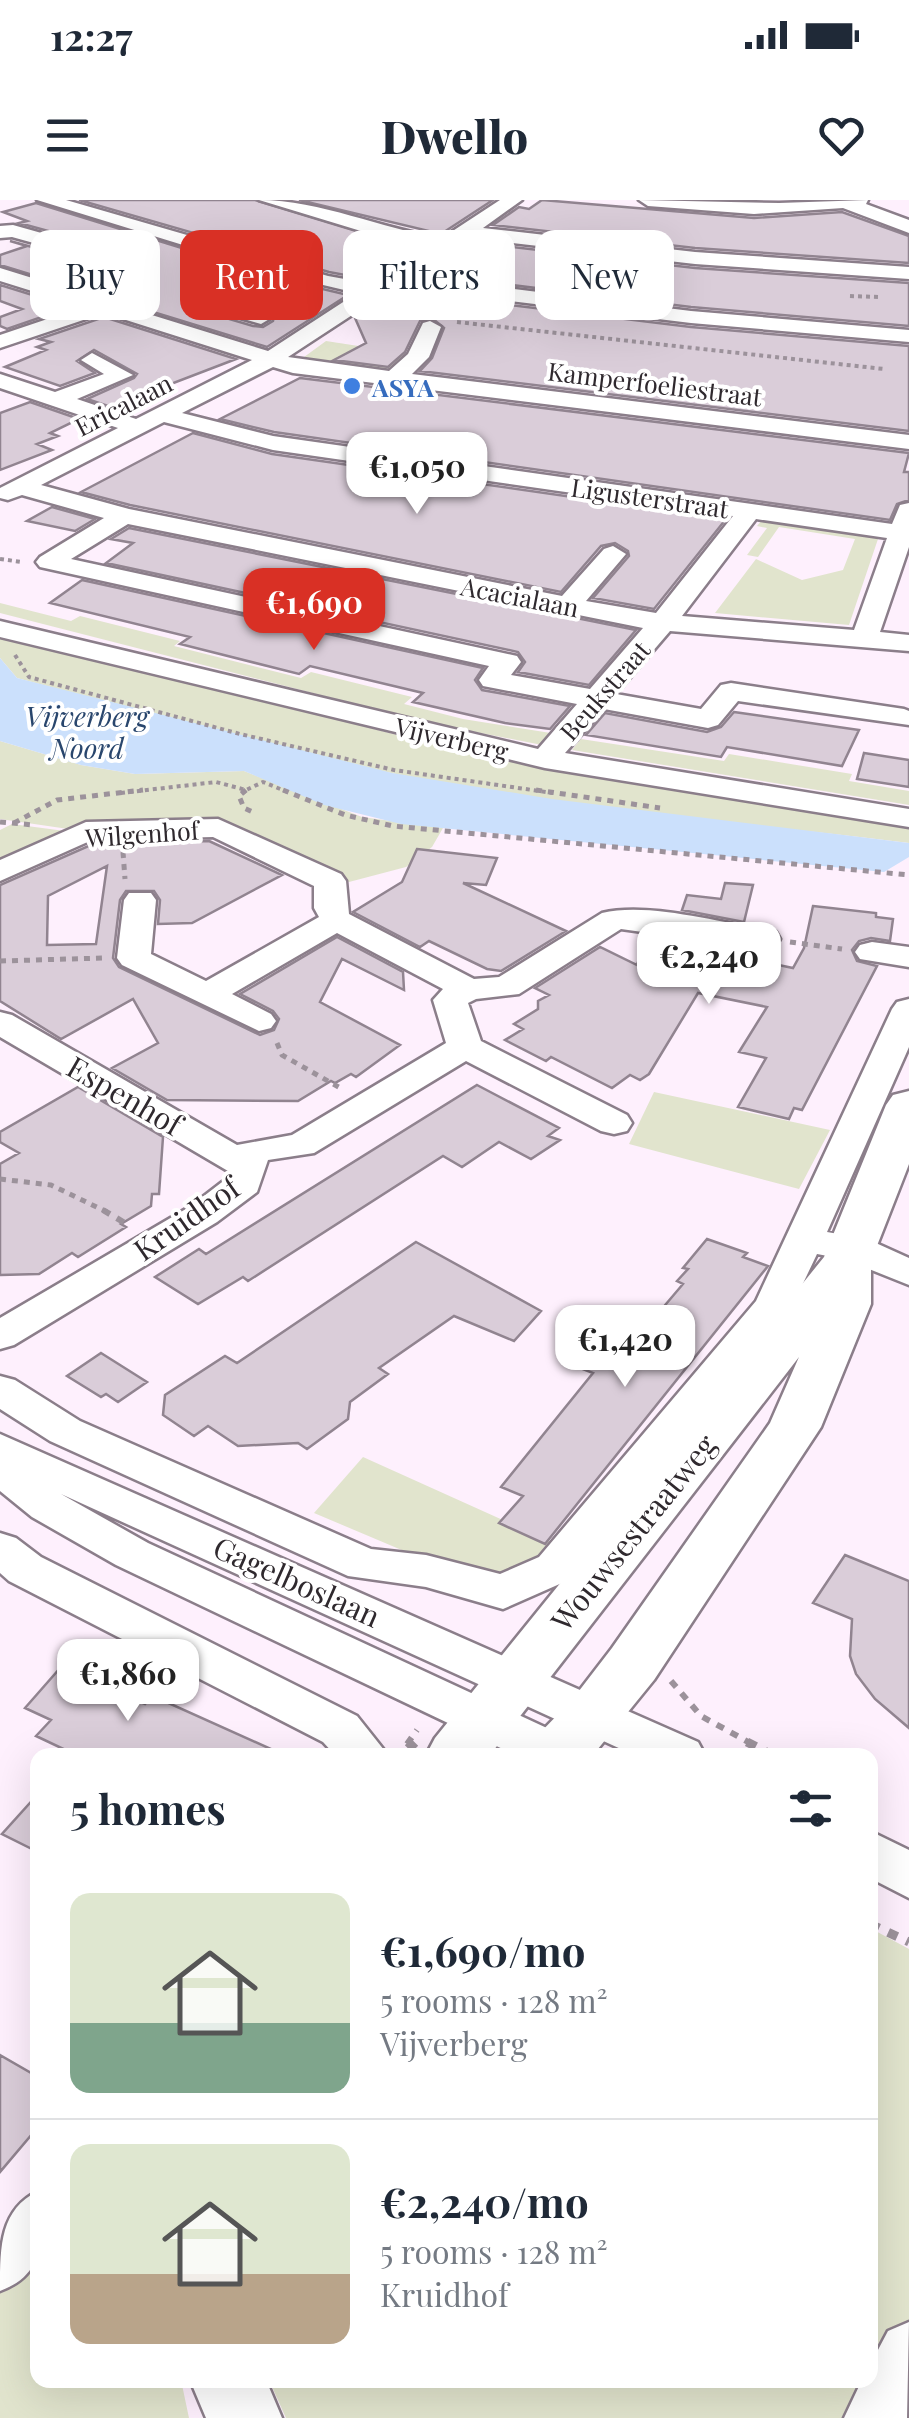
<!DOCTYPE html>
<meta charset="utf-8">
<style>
body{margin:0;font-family:"Playfair Display",serif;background:#f6f6f7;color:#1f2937;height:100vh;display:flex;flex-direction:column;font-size:38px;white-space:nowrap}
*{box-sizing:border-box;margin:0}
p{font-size:32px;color:#747a83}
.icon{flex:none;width:55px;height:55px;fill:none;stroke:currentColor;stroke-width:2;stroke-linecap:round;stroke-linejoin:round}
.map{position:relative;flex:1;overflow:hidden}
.panel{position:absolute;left:30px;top:1548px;width:848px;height:640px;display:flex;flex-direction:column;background:#fff;border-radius:20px;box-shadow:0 10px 40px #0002}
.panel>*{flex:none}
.banner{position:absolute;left:30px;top:30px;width:850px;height:90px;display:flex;gap:20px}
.price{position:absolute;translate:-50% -85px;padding:0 22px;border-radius:20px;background:#fff;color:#222;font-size:32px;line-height:65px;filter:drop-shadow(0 2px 5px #0008)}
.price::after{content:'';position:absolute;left:50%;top:60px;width:30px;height:22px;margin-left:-15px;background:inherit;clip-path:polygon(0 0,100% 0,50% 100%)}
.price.current{background:#d93025;color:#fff}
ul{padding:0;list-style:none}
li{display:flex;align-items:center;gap:30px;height:250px;padding:0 40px}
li+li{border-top:2px solid #e0e1e3}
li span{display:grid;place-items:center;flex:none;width:280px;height:200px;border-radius:20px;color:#555}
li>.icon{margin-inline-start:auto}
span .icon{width:120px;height:120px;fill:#fffc;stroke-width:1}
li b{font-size:42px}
h2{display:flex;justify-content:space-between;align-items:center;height:120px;padding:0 40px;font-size:42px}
.chip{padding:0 35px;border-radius:20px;background:#fff;box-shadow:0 10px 40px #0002;font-size:35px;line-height:90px}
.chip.current{background:#d93025;color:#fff}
.status{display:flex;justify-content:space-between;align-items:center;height:70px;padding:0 50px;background:#fff;direction:ltr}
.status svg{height:28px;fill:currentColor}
header{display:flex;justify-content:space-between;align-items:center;height:130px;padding:0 40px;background:#fff;font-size:45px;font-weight:800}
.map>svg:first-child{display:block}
</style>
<div class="status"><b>12:27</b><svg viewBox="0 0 49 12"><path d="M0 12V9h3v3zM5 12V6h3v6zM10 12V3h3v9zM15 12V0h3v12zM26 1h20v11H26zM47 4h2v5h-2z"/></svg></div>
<header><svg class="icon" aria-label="menu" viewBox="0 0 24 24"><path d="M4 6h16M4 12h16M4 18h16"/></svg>Dwello<svg class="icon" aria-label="heart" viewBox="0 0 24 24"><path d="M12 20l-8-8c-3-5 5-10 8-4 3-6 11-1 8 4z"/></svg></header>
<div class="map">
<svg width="909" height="2218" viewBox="0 0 909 2218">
<rect width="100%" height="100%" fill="#fef0fd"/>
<path fill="#e1e4cd" d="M326,141L404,153L410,156L390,175L300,160Z
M762,320L879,336L849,425L715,413L756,359L802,380L843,370L855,339L779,327L758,357L747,355L767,328L757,326Z
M0,403L71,421L80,416L180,441L174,446L301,478L311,472L412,497L404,504L463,519L557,534L547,546L430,523L0,413Z
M0,430L393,534L542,564L909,623V643C737,622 561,609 391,573C265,547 141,511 17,478L0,458Z
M581,539L724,561L729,554L852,574L849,581L909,591V605L572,550Z
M0,541L81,565L135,574L244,571L362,617L443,628L432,647L406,667L349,682L220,623L82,631L0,619Z
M12,624L80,633L0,669V630Z
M654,892L830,930L799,989L629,944Z
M363,1257L565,1348L521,1381H475L314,1313Z
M870,1728L909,1749V2218H286L269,2180H870Z
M37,2054L38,2180H181L189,2218H0V2091L26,2057Z"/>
<path fill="#cbe0fc" d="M0,458L17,478L392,573L552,599L909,643V657L884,672L401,624L324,605L244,571L135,574L81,565L0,541Z"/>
<path fill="#dacdd9" stroke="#918490" stroke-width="2.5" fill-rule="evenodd" d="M79,0H255L418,49L371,80L329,72Z
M299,0H493L441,34Z
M542,0L754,18L842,12L909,36V63L695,48L493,25L519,7L529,9Z
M36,3L253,70L186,99L192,108L253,126L263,127L273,121L274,116L269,110L233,100L285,80L348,95L267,147L0,65V55L27,46L10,41L76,59L91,50L85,41L19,23L27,21L3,12Z
M469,42L695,68L909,83V126L691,107L421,74Z
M0,85L71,107L7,129L0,126V117L22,109L0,101Z
M396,91L691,127L909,146V231L420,171L432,158L444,128L432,118L420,121L405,152L388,167L334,160L366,143L355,118Z
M104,117L236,159L111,207L87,199L134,178L137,174L94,150L77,161L95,173L60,186L5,167L46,150L37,147L51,142L39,139Z
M300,178L909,253L904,272H909V300L897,304L890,320L274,232L220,219Z
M30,202L79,219L50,233L58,236L37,244L52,250L0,270V213Z
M193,233L272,254L726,319L654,409L593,398L629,356L628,351L615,343L601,346L561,392L130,305L81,292Z
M52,307L95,319L75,331L27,321Z
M129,328L636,430L589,485L518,472L525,462L518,452L106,363L133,343L111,339Z
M82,380L483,468L475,480L482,490L570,506L550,529L505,523L413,502L423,493L310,466L299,474L180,444L190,437L50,403Z
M734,512L859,530L842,566L727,547L721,557L586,535L605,513L707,532L721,527Z
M864,553L909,560V587L857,579Z
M209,641L282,675L192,723L158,724L160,700L154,691H126L120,700L113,758L119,767L260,835L274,830L279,819L273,811L240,794L337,737L403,772L404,790L342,759L320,802L400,845L356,877L351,874L335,883L331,881L298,901L167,900L112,868L158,843L133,799L61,839L0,801V685L93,644ZM107,666L96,744L47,745L48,696Z
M417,649L497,658L486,685L463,683L566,731L501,771L487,769L429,741L420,747L353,712L402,682Z
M725,683L753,685L744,722L682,710L687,695L721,699Z
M813,706L876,713V717L893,719L890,741L871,738L859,741L852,750L857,761L877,766L802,910L794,908L789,919L738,907L766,858L739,852L767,807L698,793L649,874L640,880L630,875L612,888L551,857L546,861L505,840L523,829L514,824L538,809V801L549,795L535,788L600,747L637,765L647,736L737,749L736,756L793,768L804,748Z
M477,885L559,928L548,936L560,940L531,959L499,942L462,967L443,956L248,1081L243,1077L198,1104L155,1077L199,1049L206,1054Z
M78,887L163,937L159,994H152L151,1006L121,1024L126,1027L78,1057L72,1053L39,1074L0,1075V964L19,953L0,942V932Z
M707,1039L747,1053L743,1057L768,1066L545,1344L499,1323L523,1296L501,1287L593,1173L575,1166L608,1126L638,1137L683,1084L677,1081L688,1069L683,1068Z
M416,1042L541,1111L514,1141L454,1116L379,1168L388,1174L350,1202L348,1219L307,1249L298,1243L238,1246L208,1226L194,1236L163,1215L165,1195L225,1156L237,1163Z
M101,1153L147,1182L118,1202L106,1194L101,1197L67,1176Z
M845,1355L909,1381V1528L875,1499L856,1474L850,1456L852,1419L813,1403Z
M61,1467L145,1504L153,1496L284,1555H76L36,1536L51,1520L25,1508Z
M38,1594V1652L2,1634Z
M0,1855L38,1877V1927L0,1972Z"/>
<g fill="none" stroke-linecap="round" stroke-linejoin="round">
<defs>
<path id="minor" d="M37,0H66L328,76L372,84L428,47L397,42L259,0C321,0 381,29 442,38L500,0H522L483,28L695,52L909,67V79L695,64L468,38L410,76L691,111L909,130V142L691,123L395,87L288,157L389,171L408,154L423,123L430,121L441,127L429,157L412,174L909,235V249L293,173L273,167L182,213L273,236L892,324L900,305L909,303V347L880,432L909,435V451L670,431L616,494L701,509L721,485L731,483L904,509L909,511V525L738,501L718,525L708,528L604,509L565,553L909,609V627L545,568L0,437V421L538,549L577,504L483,486L479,480L489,466L40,367L36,362L40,357L104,318L22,295L8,300L0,298V288L118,228L0,188V174L55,192L104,174L81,160L92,153L133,175L77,199L136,219L252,160L104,113L0,148V135L83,107L0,81V68L268,151L357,93L285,76L221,100L268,114L271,118L261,124L254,122L193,104L190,100L264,70ZM164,222L273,250L733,316L656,413L586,401L626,354L613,346L604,349L562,396L129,309L41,285ZM756,319L887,338L854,430L682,416ZM128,324L643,428L590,489L511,475L521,462L517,456L71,359Z
M639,0L779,3L868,0L866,4L909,20V33L843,8L754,14L648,6Z
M0,26L13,25L84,45L87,49L77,55L12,37L0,38Z
M218,619L341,674L346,681L349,714L474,779L499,777L602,713C648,702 716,722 764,729L776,732L780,739L776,746L764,749L621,729L519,794L476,799L468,803L481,841L627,915L632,923L627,931L614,934L601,931L466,861L314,953L268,960L257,992L217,1022L14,1145L0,1149V1118L191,1006L226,979L228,971L0,837V812L12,815L237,945L292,935L446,843L433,800L443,789L337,733L232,794L271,814L276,821L271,828L259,831L122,765L117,758L124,700L129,693H151L156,700L151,754L206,781L319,717L314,708V686L213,637L92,640L0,681V660L86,622Z
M872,742L909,747V767L860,759L855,752L860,745Z
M909,799V847L827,1032L867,1039L909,1058V1085L844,1059L817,1054L788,1115L571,1379L503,1409L426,1387L348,1376L50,1241L0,1209V1176L15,1180L80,1221L371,1349L426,1355L500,1374L539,1357L756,1101L892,809L897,802Z
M0,1234L698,1542L705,1555H634L61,1294L148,1343L577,1542L584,1555H515L116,1365L32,1317L0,1291Z
M0,1333L16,1338L41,1357L357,1516L388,1555H335L323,1542L9,1381L0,1373Z
M870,1631L909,1650V1698L870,1678Z
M38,1991C38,2036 50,2072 0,2091C0,2046 0,2010 38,1991Z
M909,2122L907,2218H844L862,2180H870V2165L888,2131Z"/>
<path id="major" d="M909,891V964L871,1061V1104L821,1227L654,1480L593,1555H526L535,1538L572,1500L612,1448L770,1223L799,1157L490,1555H426L435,1538L824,1057L886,905L893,895Z
M190,2180H266L282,2218H206Z"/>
</defs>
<use href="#minor" stroke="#8b7e8a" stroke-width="5"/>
<use href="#major" stroke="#8b7e8a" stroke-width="5"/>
<path stroke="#9c929b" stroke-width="4" stroke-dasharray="4 4" stroke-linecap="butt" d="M850,96L878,97
M457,122L884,169
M0,359L22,362
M15,455L29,477L240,534L394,570L553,593
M121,593L216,582L246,590L263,582L290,593
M243,593L246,590"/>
<path stroke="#9c929b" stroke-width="5" stroke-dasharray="6 6" stroke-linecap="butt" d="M246,590L239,596L244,608L253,612
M283,590L345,615L393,626L909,675
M536,590L660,608
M0,622L34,625
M14,623L57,600L143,590
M123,652L125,679
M790,742L842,749
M0,761L104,758
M277,843L282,855L342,889
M0,979L51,985L107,1012"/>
<path stroke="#9c929b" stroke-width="6" stroke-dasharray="8 8" stroke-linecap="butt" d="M103,1010L130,1026
M671,1481L701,1516L752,1544
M407,1544L417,1530"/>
<path stroke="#9c929b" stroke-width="9" stroke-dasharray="10 10" stroke-linecap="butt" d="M408,1542L415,1549
M747,1542L772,1555
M870,1724L909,1742"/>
<use href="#minor" fill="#fff" fill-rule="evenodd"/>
<use href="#major" fill="#fff" fill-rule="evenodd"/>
</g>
<circle fill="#3f7fe0" stroke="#fff" stroke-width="4" cx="352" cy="186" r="10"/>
<g text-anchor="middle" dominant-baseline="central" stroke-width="8" stroke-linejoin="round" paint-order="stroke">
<g font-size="25" fill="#2f292e" stroke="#fff">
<text transform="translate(655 183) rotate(7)">Kamperfoeliestraat</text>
<text transform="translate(123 204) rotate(-27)">Ericalaan</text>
<text transform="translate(650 297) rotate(8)">Ligusterstraat</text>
<text transform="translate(520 396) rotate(11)">Acacialaan</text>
<text transform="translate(604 490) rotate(-49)">Beukstraat</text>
<text transform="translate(452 538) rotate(13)">Vijverberg</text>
<text transform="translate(142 633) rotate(-4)">Wilgenhof</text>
</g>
<g font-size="25" font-weight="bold" fill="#366cbe" stroke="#fff" text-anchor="start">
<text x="372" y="186">ASYA</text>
</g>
<g font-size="28" font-style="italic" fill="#29466d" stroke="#fff">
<text x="87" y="515">Vijverberg<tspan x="87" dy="32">Noord</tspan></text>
</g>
<g font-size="30" fill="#2f292e" stroke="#fff">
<text transform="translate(125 895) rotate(30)">Espenhof</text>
<text transform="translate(186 1018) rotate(-35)">Kruidhof</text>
<text transform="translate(633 1332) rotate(-51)">Wouwsestraatweg</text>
<text transform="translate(297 1381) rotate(24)">Gagelboslaan</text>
</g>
</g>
</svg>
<b class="price" style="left:417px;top:317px">€1,050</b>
<b class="price current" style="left:314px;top:453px">€1,690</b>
<b class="price" style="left:709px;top:807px">€2,240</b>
<b class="price" style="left:625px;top:1190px">€1,420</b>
<b class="price" style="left:128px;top:1524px">€1,860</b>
<div class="banner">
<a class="chip">Buy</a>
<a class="chip current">Rent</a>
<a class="chip">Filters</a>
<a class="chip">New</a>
</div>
<section class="panel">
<h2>5 homes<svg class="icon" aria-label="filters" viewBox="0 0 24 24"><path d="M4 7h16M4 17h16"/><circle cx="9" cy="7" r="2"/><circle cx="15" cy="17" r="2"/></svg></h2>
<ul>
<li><span style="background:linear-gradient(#dfe7d0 65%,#7fa58c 0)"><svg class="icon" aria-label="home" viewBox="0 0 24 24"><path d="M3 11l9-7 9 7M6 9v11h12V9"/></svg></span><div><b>€1,690/mo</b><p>5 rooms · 128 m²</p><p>Vijverberg</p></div></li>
<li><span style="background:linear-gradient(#dfe7d0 65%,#b9a48a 0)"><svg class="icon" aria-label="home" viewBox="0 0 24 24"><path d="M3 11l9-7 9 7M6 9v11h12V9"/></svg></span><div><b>€2,240/mo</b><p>5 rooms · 128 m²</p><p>Kruidhof</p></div></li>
</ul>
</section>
</div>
